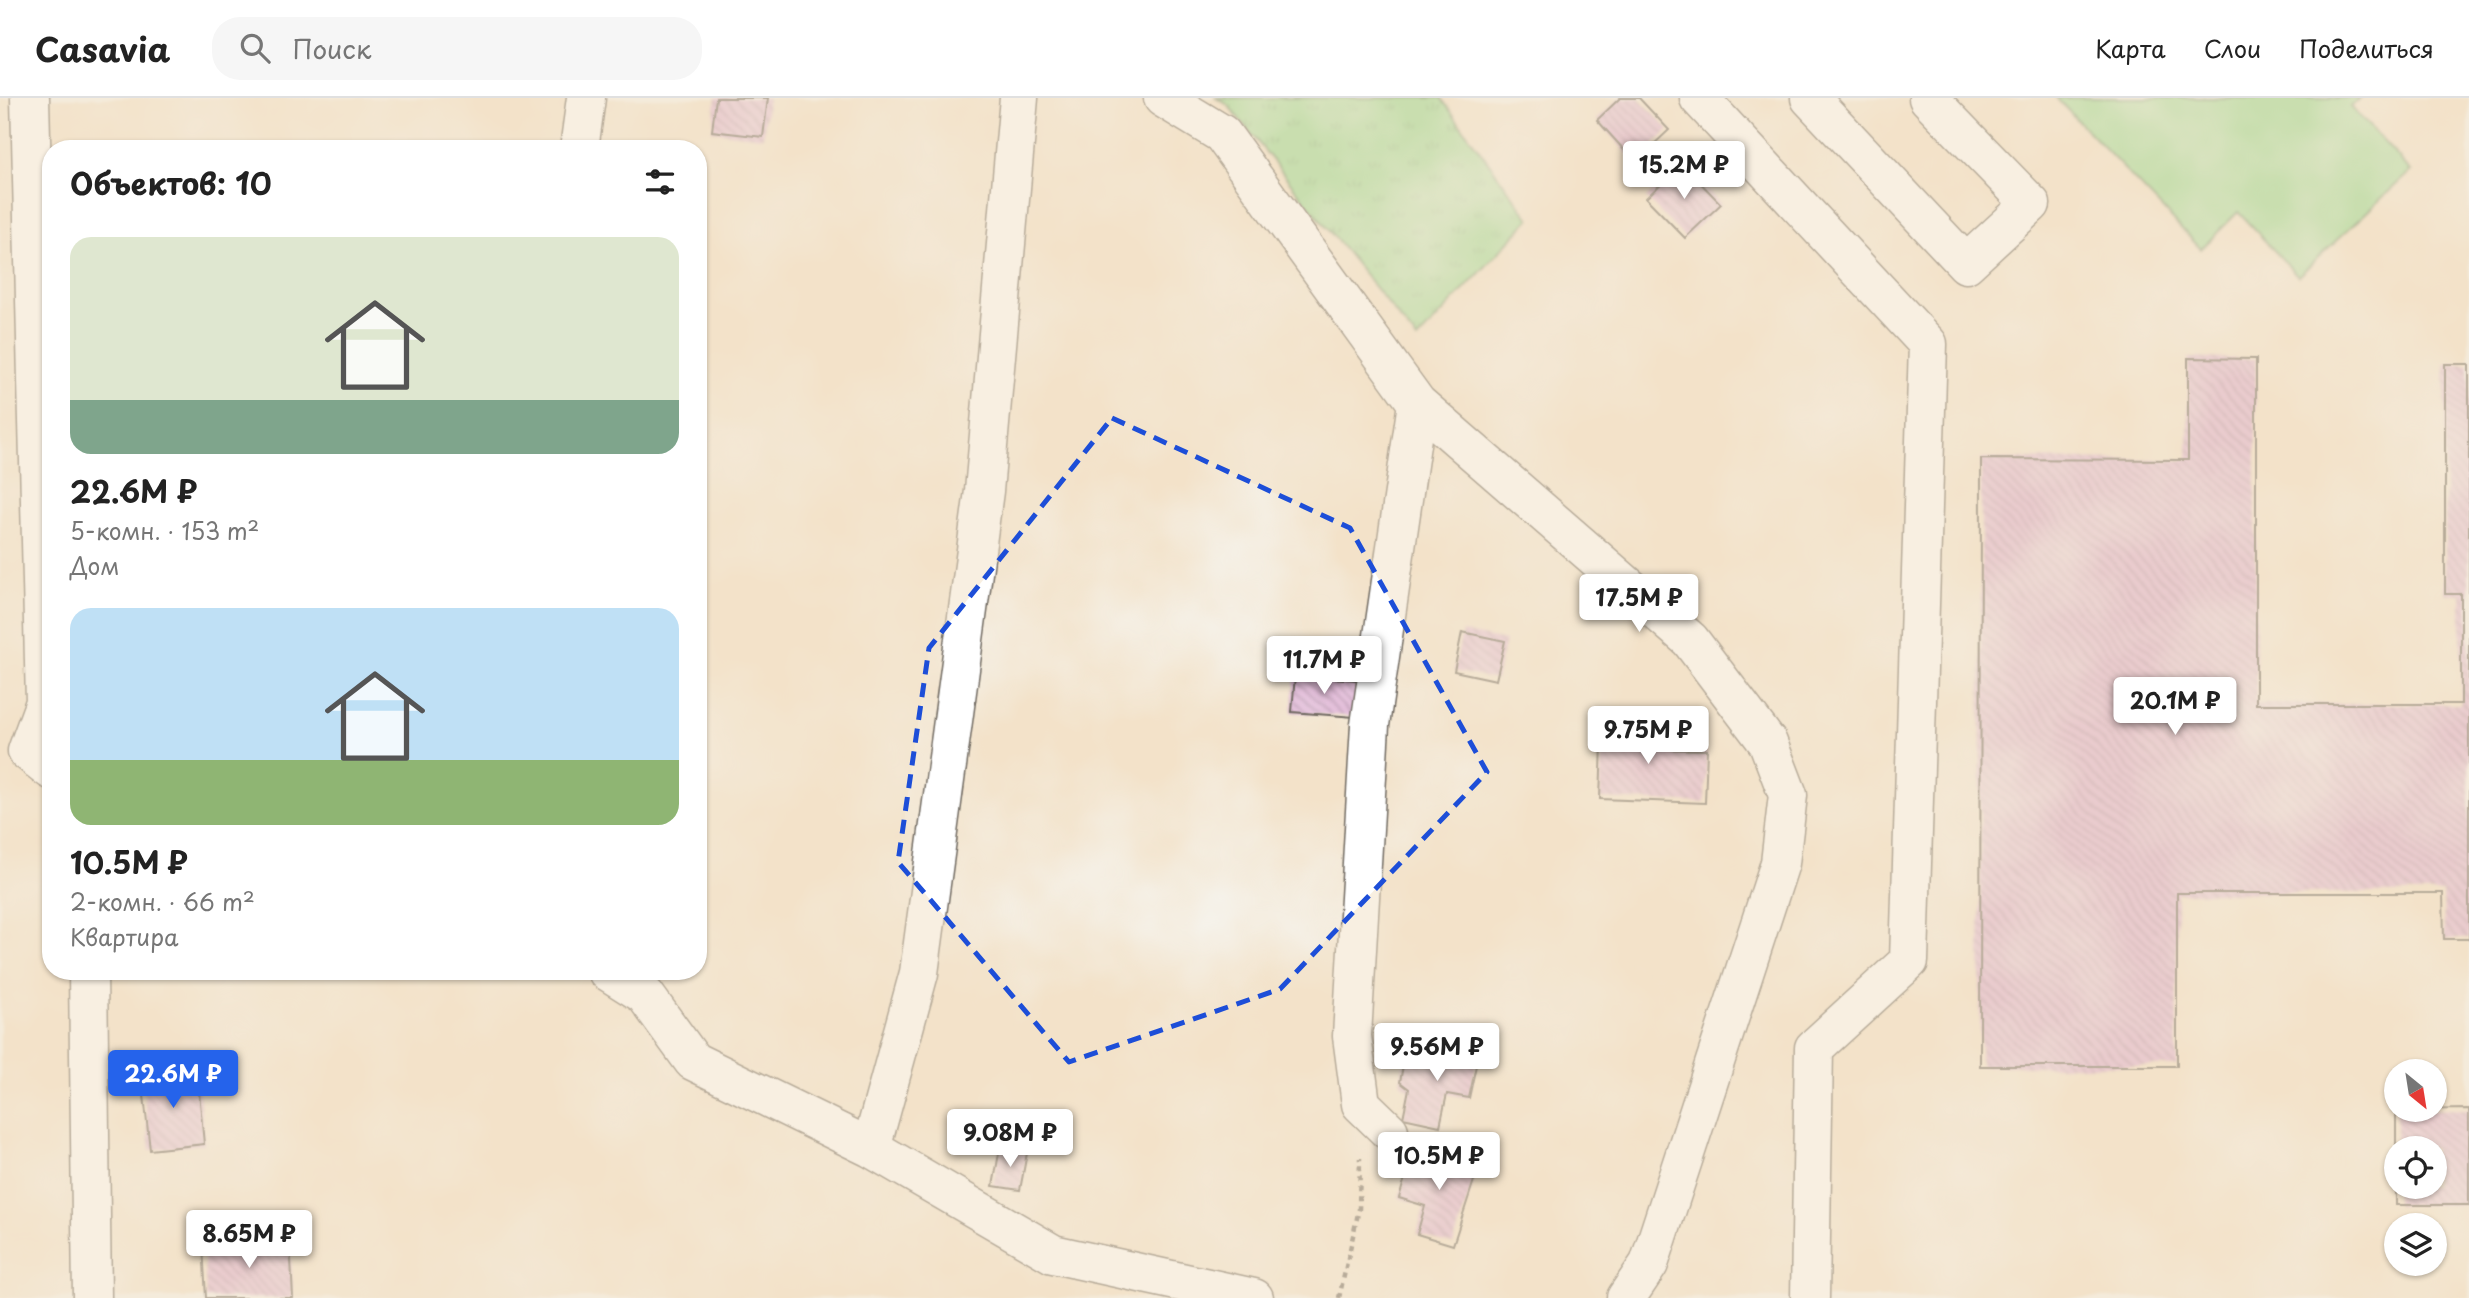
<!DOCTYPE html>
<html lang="ru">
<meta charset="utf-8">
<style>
body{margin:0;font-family:"Playpen Sans",sans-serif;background:#f6f6f6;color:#222;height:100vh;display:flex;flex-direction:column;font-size:26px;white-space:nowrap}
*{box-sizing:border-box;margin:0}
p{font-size:23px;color:#767676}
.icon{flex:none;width:38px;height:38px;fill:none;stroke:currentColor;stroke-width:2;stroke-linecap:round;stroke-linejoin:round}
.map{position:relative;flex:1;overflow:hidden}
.sheet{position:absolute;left:42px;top:42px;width:665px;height:840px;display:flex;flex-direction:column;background:#fff;border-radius:28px;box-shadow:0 2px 5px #0004}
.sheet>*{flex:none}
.needle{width:46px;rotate:150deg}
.fabs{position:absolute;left:2384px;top:961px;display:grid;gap:14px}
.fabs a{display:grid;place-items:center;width:63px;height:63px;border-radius:50%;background:#fff;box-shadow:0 2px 5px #0004;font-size:35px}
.price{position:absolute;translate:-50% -60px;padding:0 16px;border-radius:7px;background:#fff;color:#222;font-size:23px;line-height:46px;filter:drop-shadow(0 2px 4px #0008)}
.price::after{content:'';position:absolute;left:50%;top:42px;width:21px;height:16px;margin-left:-10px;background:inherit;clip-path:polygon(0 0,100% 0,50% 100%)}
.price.selected{background:#2563eb;color:#fff}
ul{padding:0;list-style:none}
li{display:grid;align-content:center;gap:14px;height:371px;padding:0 28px}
li span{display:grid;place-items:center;height:217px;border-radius:21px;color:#555}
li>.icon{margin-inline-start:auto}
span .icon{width:126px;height:126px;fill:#fffc;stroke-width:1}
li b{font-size:30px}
h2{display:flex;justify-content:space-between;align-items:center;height:84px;padding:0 28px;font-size:30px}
header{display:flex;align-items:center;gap:42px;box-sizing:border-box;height:98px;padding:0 35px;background:#fff;border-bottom:2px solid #e0e0e0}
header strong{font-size:33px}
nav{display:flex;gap:38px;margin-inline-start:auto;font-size:24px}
.search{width:490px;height:63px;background:#f6f6f6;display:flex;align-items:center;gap:18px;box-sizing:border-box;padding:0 24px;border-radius:28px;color:#767676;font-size:26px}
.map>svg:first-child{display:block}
</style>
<header>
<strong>Casavia</strong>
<div class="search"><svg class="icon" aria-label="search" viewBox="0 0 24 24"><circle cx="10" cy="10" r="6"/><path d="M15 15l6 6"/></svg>Поиск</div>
<nav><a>Карта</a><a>Слои</a><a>Поделиться</a></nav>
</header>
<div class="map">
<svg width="2469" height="1200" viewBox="0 0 2469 1200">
<defs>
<pattern id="grass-tufts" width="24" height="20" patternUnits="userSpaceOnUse" patternTransform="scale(1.75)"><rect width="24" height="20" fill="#97da91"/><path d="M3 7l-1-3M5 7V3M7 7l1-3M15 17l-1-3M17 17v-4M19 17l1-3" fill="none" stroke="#82bb7d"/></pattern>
<pattern id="building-back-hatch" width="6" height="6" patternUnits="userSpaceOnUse" patternTransform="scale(1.75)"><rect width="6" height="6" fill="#dfb0d4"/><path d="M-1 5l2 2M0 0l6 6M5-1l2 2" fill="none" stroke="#b58fac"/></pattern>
</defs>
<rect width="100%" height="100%" fill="#f6f6f2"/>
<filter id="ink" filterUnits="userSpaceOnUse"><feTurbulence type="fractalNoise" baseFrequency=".0143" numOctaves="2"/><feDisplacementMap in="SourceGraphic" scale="14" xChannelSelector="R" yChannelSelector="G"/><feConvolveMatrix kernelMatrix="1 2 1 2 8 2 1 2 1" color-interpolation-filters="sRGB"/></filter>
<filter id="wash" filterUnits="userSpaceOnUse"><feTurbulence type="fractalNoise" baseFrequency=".00686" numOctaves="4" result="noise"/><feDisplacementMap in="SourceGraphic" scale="28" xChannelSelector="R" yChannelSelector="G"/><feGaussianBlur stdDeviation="1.57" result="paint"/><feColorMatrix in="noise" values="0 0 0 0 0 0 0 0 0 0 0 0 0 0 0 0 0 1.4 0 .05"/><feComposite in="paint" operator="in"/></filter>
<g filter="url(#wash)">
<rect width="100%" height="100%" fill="#f3e2c9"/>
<path fill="url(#grass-tufts)" stroke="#61825e" stroke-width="2" d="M1216,0H1441L1530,121L1417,242L1228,7Z"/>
<path fill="#97da91" stroke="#61825e" stroke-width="2" d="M2056,0H2360L2351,9L2411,73L2298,178L2238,114L2201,151Z"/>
<g id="blocks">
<path fill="url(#building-back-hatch)" d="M716,0H768L763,39L712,33Z
M1620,0H1639L1669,32L1635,64L1597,22Z
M1682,66L1721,106L1685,140L1646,100Z
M2188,260L2256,261V606H2461V496H2445V266H2469V841H2444L2443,795H2177V968H1980L1981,361L2188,362Z
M1462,534L1505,543L1496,582L1454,573Z
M1295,577L1357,582L1354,619L1292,614Z
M1603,617L1649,618L1647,651L1707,652L1705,705L1600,701Z
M1433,948L1478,958L1469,1000L1447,996L1440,1028L1403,1020L1409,991L1400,984L1404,962L1429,967Z
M197,973L204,1046L150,1052L142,979Z
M2469,1011V1107H2396V1088H2434V1050H2396V1012Z
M1415,1047L1479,1067L1453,1147L1417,1136L1425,1108L1399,1100Z
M1000,1050L1027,1055L1020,1092L993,1088Z
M290,1142L293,1200H206L203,1148Z"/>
</g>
</g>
<g filter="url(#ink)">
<use href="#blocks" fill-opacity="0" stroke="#716b62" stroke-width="2"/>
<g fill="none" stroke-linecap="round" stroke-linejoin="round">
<defs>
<path id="minor" d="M30,0L45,604L27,653L51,672
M1163,0L1222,36L1417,305L1690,542L1768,645L1788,697L1780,765L1649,1166L1626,1200
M1699,0L1928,246L1909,863L1814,950L1810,1200
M1810,0L1966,166L2031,106L1928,0
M579,51L586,0
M88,873L92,1200
M607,873L645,897L693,963L871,1050L1053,1156L1254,1200
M1389,1033L1361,1006L1352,938L1370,627L1417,305
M871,1050L919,875L984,393L1019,0"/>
</defs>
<use href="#minor" stroke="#716b62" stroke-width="41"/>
<path stroke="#716b62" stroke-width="4.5" stroke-dasharray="5 5" stroke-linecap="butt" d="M1339,1200L1359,1111L1360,1060"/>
<use href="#minor" stroke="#fff" stroke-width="38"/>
</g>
</g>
<path d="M0 0H2469V1200H0ZM1112,320L1350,430L1487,674L1280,891L1069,964L898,764L929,550Z" fill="#f3e2c9" fill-opacity=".55" fill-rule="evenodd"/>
<path fill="none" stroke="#1d4ed8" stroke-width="5" stroke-dasharray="14 9" stroke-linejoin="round" d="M1112,320L1350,430L1487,674L1280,891L1069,964L898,764L929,550Z"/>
</svg>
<div class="fabs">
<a><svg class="needle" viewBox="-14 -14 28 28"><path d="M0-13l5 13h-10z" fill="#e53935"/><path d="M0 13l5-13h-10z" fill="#767676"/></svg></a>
<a><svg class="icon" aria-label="locate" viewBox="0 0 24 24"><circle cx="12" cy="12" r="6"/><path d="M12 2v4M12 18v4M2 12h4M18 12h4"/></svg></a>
<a><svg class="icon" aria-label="layers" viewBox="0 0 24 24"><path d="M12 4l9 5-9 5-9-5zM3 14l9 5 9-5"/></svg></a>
</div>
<b class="price" style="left:1684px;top:103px">15.2M ₽</b>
<b class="price" style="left:1639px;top:536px">17.5M ₽</b>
<b class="price" style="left:1324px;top:598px">11.7M ₽</b>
<b class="price" style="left:2175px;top:639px">20.1M ₽</b>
<b class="price" style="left:1648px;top:668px">9.75M ₽</b>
<b class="price" style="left:1437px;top:985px">9.56M ₽</b>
<b class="price selected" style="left:173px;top:1012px">22.6M ₽</b>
<b class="price" style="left:1010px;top:1071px">9.08M ₽</b>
<b class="price" style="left:1439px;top:1094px">10.5M ₽</b>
<b class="price" style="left:249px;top:1172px">8.65M ₽</b>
<section class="sheet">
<h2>Объектов: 10<svg class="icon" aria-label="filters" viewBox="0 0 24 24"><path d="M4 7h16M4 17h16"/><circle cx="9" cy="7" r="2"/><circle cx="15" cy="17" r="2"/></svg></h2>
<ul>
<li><span style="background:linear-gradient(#dfe7d0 75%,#7fa58c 0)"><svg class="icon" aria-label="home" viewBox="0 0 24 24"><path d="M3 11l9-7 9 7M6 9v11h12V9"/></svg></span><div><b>22.6M ₽</b><p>5-комн. · 153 m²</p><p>Дом</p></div></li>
<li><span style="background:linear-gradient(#bfe0f5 70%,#8fb573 0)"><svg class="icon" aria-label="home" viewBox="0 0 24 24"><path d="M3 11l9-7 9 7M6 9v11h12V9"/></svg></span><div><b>10.5M ₽</b><p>2-комн. · 66 m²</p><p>Квартира</p></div></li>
</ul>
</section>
</div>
